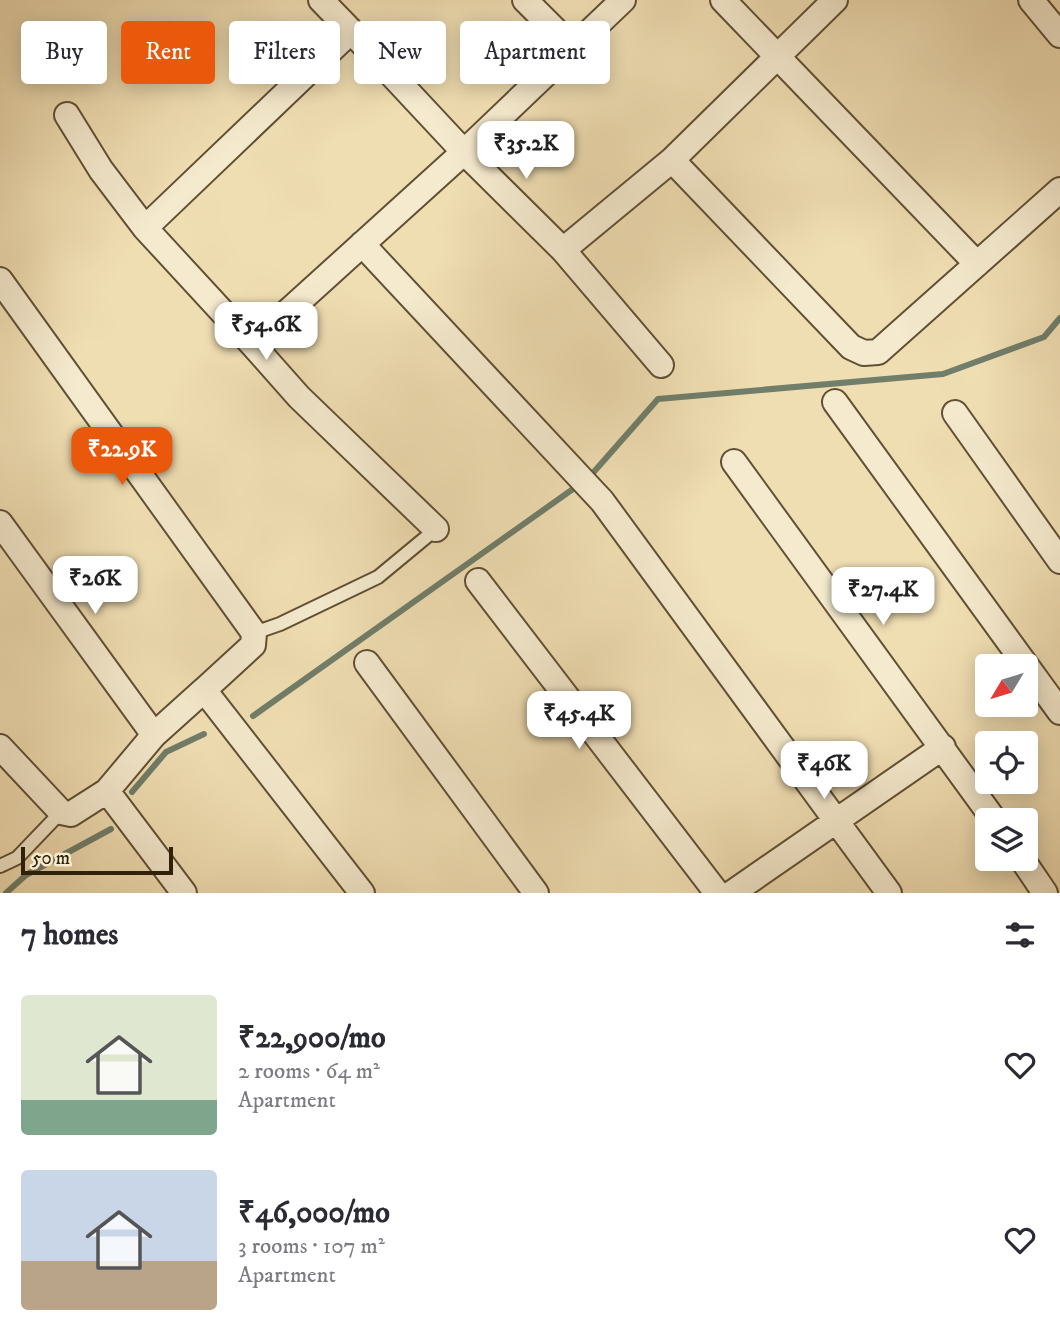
<!DOCTYPE html>
<meta charset="utf-8">
<style>
body{margin:0;font-family:"IM FELL DW Pica",serif;background:#f2f2f3;color:#2b2b33;height:100vh;display:flex;flex-direction:column;font-size:26px;white-space:nowrap}
*{box-sizing:border-box;margin:0}
p{font-size:23px;color:#7c7c81}
.icon{flex:none;width:38px;height:38px;fill:none;stroke:currentColor;stroke-width:2;stroke-linecap:round;stroke-linejoin:round}
.map{position:relative;height:893px;overflow:hidden}
.panel{display:flex;flex-direction:column;background:#fff;flex:1}
.panel>*{flex:none}
.top-card{position:absolute;left:21px;top:21px;width:700px;height:63px;display:flex;gap:14px}
.needle{width:46px;rotate:232deg}
.tools{position:absolute;left:975px;top:654px;display:grid;gap:14px}
.tools a{display:grid;place-items:center;width:63px;height:63px;border-radius:7px;background:#fff;box-shadow:0 4px 18px #0003;font-size:35px}
.scale{position:absolute;left:21px;bottom:18px;width:152px;box-sizing:border-box;padding-left:7px;border:4px solid #31210a;border-top:0;font-size:19px;line-height:24px;white-space:nowrap;color:#31210a;-webkit-text-stroke:5px #f5eace;paint-order:stroke}
.price{position:absolute;translate:-50% -60px;padding:0 16px;border-radius:14px;background:#fff;color:#222;font-size:23px;line-height:46px;filter:drop-shadow(0 2px 4px #0008)}
.price::after{content:'';position:absolute;left:50%;top:42px;width:21px;height:16px;margin-left:-10px;background:inherit;clip-path:polygon(0 0,100% 0,50% 100%)}
.price.selected{background:#ea580c;color:#fff}
ul{padding:0;list-style:none}
li{display:flex;align-items:center;gap:21px;height:175px;padding:0 21px}
li span{display:grid;place-items:center;flex:none;width:196px;height:140px;border-radius:7px;color:#555}
li>.icon{margin-inline-start:auto}
span .icon{width:84px;height:84px;fill:#fffc;stroke-width:1}
li b{font-size:30px}
h2{display:flex;justify-content:space-between;align-items:center;height:84px;padding:0 21px;font-size:30px}
.pill{padding:0 24px;border-radius:7px;background:#fff;box-shadow:0 4px 18px #0003;font-size:24px;line-height:63px}
.pill.selected{background:#ea580c;color:#fff}
.map>svg:first-child{display:block}
</style>
<div class="map">
<svg width="1060" height="893" viewBox="0 0 1060 893">
<rect width="100%" height="100%" fill="#f0deb3"/>
<filter id="stains"><feTurbulence type="fractalNoise" baseFrequency=".00286" numOctaves="4"/><feColorMatrix values="0 0 0 0 .2 0 0 0 0 .09 0 0 0 0 .02 0 0 0 .5 -.17"/></filter>
<radialGradient id="worn" r=".72"><stop offset=".6" stop-color="#630" stop-opacity="0"/><stop offset="1" stop-color="#630" stop-opacity=".3"/></radialGradient>
<g fill="none" stroke-linecap="round" stroke-linejoin="round">
<path stroke="#707e6a" stroke-width="6" d="M592,474L658,399L943,374L1044,337L1060,318
M253,716L573,489
M132,792L166,752L204,734
M6,893L26,875L111,829"/>
<defs>
<path id="service" d="M254,633L280,624L378,577L436,529
M0,866L17,858L61,812"/>
<path id="minor" d="M321,0L351,31L145,228L252,344L464,152L623,0
M525,0L574,49
M723,0L977,264
M1031,0L1060,35
M351,31L464,152L563,250L661,365
M67,115L101,170L145,228
M672,160L835,0
M362,244L602,501L889,893
M563,250L672,160L851,347L864,353L878,352L1060,190
M0,280L254,633L253,645L204,690
M252,344L299,397L436,529
M835,402L1060,712
M955,413L1060,561
M734,462L995,821
M0,523L154,735
M478,581L717,893
M367,663L536,893
M0,747L61,812L71,814L107,791
M1022,859L1045,893
M184,893L107,791L154,735L204,690L362,893
M732,893L943,747"/>
</defs>
<use href="#service" stroke="#615034" stroke-width="16"/>
<use href="#minor" stroke="#615034" stroke-width="28"/>
<use href="#service" stroke="#f5eace" stroke-width="12"/>
<use href="#minor" stroke="#f5eace" stroke-width="24"/>
</g>
<rect width="100%" height="100%" filter="url(#stains)"/>
<rect width="100%" height="100%" fill="url(#worn)"/>
</svg>
<div class="tools">
<a><svg class="needle" viewBox="-14 -14 28 28"><path d="M0-13l5 13h-10z" fill="#e53935"/><path d="M0 13l5-13h-10z" fill="#7c7c81"/></svg></a>
<a><svg class="icon" aria-label="locate" viewBox="0 0 24 24"><circle cx="12" cy="12" r="6"/><path d="M12 2v4M12 18v4M2 12h4M18 12h4"/></svg></a>
<a><svg class="icon" aria-label="layers" viewBox="0 0 24 24"><path d="M12 4l9 5-9 5-9-5zM3 14l9 5 9-5"/></svg></a>
</div>
<div class="scale">50 m</div>
<b class="price" style="left:526px;top:181px">₹35.2K</b>
<b class="price" style="left:266px;top:362px">₹54.6K</b>
<b class="price selected" style="left:122px;top:487px">₹22.9K</b>
<b class="price" style="left:95px;top:616px">₹26K</b>
<b class="price" style="left:883px;top:627px">₹27.4K</b>
<b class="price" style="left:579px;top:751px">₹45.4K</b>
<b class="price" style="left:824px;top:801px">₹46K</b>
<div class="top-card">
<a class="pill">Buy</a>
<a class="pill selected">Rent</a>
<a class="pill">Filters</a>
<a class="pill">New</a>
<a class="pill">Apartment</a>
</div>
</div>
<section class="panel">
<h2>7 homes<svg class="icon" aria-label="filters" viewBox="0 0 24 24"><path d="M4 7h16M4 17h16"/><circle cx="9" cy="7" r="2"/><circle cx="15" cy="17" r="2"/></svg></h2>
<ul>
<li><span style="background:linear-gradient(#dfe7d0 75%,#7fa58c 0)"><svg class="icon" aria-label="home" viewBox="0 0 24 24"><path d="M3 11l9-7 9 7M6 9v11h12V9"/></svg></span><div><b>₹22,900/mo</b><p>2 rooms · 64 m²</p><p>Apartment</p></div><svg class="icon" aria-label="heart" viewBox="0 0 24 24"><path d="M12 20l-8-8c-3-5 5-10 8-4 3-6 11-1 8 4z"/></svg></li>
<li><span style="background:linear-gradient(#c9d6e8 65%,#b9a48a 0)"><svg class="icon" aria-label="home" viewBox="0 0 24 24"><path d="M3 11l9-7 9 7M6 9v11h12V9"/></svg></span><div><b>₹46,000/mo</b><p>3 rooms · 107 m²</p><p>Apartment</p></div><svg class="icon" aria-label="heart" viewBox="0 0 24 24"><path d="M12 20l-8-8c-3-5 5-10 8-4 3-6 11-1 8 4z"/></svg></li>
</ul>
</section>
